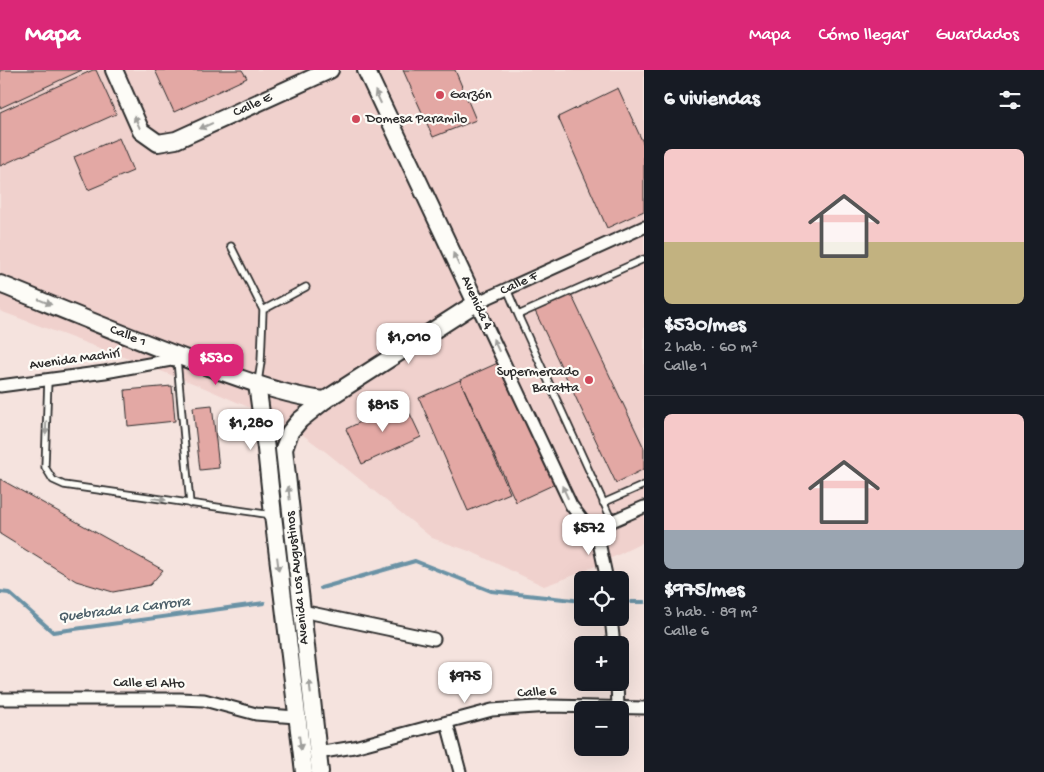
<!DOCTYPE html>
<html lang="es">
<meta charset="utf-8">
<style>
body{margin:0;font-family:"Gochi Hand",sans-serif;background:#20242c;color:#f1f3f6;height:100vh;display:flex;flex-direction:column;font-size:19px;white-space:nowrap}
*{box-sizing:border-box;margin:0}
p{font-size:16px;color:#9ea1a6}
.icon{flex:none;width:28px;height:28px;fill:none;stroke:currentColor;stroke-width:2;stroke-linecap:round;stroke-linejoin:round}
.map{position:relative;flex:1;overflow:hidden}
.details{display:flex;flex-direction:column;background:#171b24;width:400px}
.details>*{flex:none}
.tools{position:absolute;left:574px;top:501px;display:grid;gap:10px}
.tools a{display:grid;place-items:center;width:55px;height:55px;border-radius:8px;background:#171b24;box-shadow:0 5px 20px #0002;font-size:25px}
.price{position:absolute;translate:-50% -42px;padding:0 11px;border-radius:10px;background:#fff;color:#222;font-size:16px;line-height:32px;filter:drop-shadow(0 1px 2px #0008)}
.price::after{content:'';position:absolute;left:50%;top:30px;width:15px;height:11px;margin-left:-8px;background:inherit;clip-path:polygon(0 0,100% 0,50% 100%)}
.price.selected{background:#db2777;color:#fff}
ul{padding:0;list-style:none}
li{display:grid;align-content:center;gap:10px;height:265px;padding:0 20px}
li+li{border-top:1px solid #363941}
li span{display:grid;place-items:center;height:155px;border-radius:8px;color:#555}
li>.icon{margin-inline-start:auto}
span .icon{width:90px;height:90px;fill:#fffc;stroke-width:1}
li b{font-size:21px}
h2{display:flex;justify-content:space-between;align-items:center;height:60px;padding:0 20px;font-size:21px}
header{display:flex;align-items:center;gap:30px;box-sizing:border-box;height:70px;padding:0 25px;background:#db2777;color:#fff}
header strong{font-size:24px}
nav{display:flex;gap:28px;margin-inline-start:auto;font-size:18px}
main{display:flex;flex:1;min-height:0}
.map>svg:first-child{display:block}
</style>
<header>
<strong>Mapa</strong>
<nav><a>Mapa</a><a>Cómo llegar</a><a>Guardados</a></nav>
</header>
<main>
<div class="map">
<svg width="644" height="702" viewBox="0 0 644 702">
<rect width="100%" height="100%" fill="#f5e3de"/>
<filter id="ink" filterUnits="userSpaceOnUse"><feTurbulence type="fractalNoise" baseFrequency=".02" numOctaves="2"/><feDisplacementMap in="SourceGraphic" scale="10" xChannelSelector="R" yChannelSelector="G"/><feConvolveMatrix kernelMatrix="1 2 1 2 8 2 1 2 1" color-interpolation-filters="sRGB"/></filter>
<g filter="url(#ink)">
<path fill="#f0d1cd" d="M0,0H644V472L583,502L544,516L472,482L432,468L326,382L299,362L262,343L198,315L0,241Z"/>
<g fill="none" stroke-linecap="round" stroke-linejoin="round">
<path stroke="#6b92a5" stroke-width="4" d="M321,518L415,491L491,521L582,531
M0,522L9,523L53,562L264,533
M631,532H644"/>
</g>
<path fill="#e3a8a4" stroke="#2b2b2b" d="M0,0H82L0,38Z
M93,0H96L116,44L0,96V42Z
M155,0H242L247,8L174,42Z
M403,0H455L476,50L433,67Z
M618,18L644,75V141L607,158L558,47Z
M119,68L133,101L88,120L74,87Z
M571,224L644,378V399L616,413L535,241Z
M500,292L555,414L516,432L460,310Z
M460,310L510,423L468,441L419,328Z
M172,316L175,351L128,356L125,320Z
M404,331L421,367L362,394L346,359Z
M212,335L219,398L200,400L193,337Z
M0,409L163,500L150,515L113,522L76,511L0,464Z"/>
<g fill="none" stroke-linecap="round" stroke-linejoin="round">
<defs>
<path id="service" d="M231,176L263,240L261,292L258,312
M507,219L518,245L612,451
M263,240L306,217
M518,245L644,189
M177,290L190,434
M48,309L45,397L53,410L64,415L272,445
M603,433L644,415"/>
<g id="minor">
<path d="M0,316L105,302L182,288"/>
<path id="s1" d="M596,458L583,451L571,435L476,233L644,157"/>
<path d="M596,458L607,510"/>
<path d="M596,458L644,437"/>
<path d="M302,541L434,569"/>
<path d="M611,548L614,575"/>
<path d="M617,612L618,638"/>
<path d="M0,629H180L204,630L256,644L296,647"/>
<path d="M447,653L460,702"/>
<path d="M317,683L354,677L492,640L550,636L644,638"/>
</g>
<g id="secondary">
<path id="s2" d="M114,0L141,61L158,73L176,70L330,0"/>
<path id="s3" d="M0,214C69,242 138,271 208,297C246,310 285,326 325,330"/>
<path d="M257,314L266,379L273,445L304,702"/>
<path d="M320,702L284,379L290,362L300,350L325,330L476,233L366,0"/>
</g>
</defs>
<use href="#service" stroke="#2b2b2b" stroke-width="9"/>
<use href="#minor" stroke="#2b2b2b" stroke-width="15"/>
<use href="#secondary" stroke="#2b2b2b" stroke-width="20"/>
<use href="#service" stroke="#fdfcf7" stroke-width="5.5"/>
<use href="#minor" stroke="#fdfcf7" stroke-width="11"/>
<use href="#secondary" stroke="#fdfcf7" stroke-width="16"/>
</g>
<defs><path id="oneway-solid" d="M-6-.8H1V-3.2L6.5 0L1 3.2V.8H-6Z" transform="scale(1.25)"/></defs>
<g fill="#9e9e9b">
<use href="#oneway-solid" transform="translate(378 27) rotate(-115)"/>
<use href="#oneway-solid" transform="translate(137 52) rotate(-114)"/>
<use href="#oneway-solid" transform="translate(206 56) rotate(156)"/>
<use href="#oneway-solid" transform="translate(456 189) rotate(-115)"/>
<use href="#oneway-solid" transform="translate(45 232) rotate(22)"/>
<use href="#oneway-solid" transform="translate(496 275) rotate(-115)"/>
<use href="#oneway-solid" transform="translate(46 358) rotate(92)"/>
<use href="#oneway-solid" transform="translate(565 422) rotate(-115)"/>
<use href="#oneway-solid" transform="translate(289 423) rotate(-96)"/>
<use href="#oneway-solid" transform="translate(159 429) rotate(8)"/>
<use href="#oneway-solid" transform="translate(278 494) rotate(83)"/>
<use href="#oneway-solid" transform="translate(310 617) rotate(-96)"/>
<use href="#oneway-solid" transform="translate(300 673) rotate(83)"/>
</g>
</g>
<g fill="#d1495b" stroke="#fdfcf7" stroke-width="2">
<circle cx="440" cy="25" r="5"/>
<circle cx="356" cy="49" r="5"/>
<circle cx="589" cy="310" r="5"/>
</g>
<g text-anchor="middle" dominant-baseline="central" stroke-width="4.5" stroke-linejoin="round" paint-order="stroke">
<g font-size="14" fill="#2b2b2b" stroke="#fdfcf7" text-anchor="start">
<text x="450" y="25">Garzón</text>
<text x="366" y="49">Domesa Paramilo</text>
<text x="579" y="302" text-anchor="end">Supermercado<tspan x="579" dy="16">Baratta</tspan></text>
</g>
<g font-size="14" fill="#2b2b2b" stroke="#fdfcf7">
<text stroke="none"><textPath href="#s2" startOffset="190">Calle E</textPath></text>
<text stroke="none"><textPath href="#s1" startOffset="305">Calle F</textPath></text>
<text transform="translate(476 233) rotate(65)">Avenida 4</text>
<text stroke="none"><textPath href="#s3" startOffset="138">Calle 1</textPath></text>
<text transform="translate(75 290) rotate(-8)">Avenida Machirí</text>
<text transform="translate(298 508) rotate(-96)">Avenida Los Augustinos</text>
<text transform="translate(149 614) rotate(1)">Calle El Alto</text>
<text transform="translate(537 623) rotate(-3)">Calle 6</text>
</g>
<g font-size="15" font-style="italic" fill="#4b5e68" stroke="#fdfcf7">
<text transform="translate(124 540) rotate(-7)">Quebrada La Carrora</text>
</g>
</g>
</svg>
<div class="tools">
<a><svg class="icon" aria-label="locate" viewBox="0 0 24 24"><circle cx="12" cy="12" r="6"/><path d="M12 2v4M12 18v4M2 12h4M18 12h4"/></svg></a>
<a>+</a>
<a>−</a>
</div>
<b class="price" style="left:409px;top:295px">$1,010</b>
<b class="price selected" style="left:216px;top:316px">$530</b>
<b class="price" style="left:383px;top:363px">$815</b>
<b class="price" style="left:251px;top:381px">$1,280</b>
<b class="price" style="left:589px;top:486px">$572</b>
<b class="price" style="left:465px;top:634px">$975</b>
</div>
<section class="details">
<h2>6 viviendas<svg class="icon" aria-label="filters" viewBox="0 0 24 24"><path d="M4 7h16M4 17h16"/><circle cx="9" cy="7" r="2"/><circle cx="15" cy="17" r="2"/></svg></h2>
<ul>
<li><span style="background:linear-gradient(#f6c9c9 60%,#c2b280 0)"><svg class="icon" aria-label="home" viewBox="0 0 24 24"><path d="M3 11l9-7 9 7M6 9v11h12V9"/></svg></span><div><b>$530/mes</b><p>2 hab. · 60 m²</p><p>Calle 1</p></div></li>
<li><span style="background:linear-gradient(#f6c9c9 75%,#9aa5b1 0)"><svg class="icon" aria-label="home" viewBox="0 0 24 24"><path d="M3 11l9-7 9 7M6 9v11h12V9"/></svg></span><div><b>$975/mes</b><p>3 hab. · 89 m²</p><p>Calle 6</p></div></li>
</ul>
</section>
</main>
